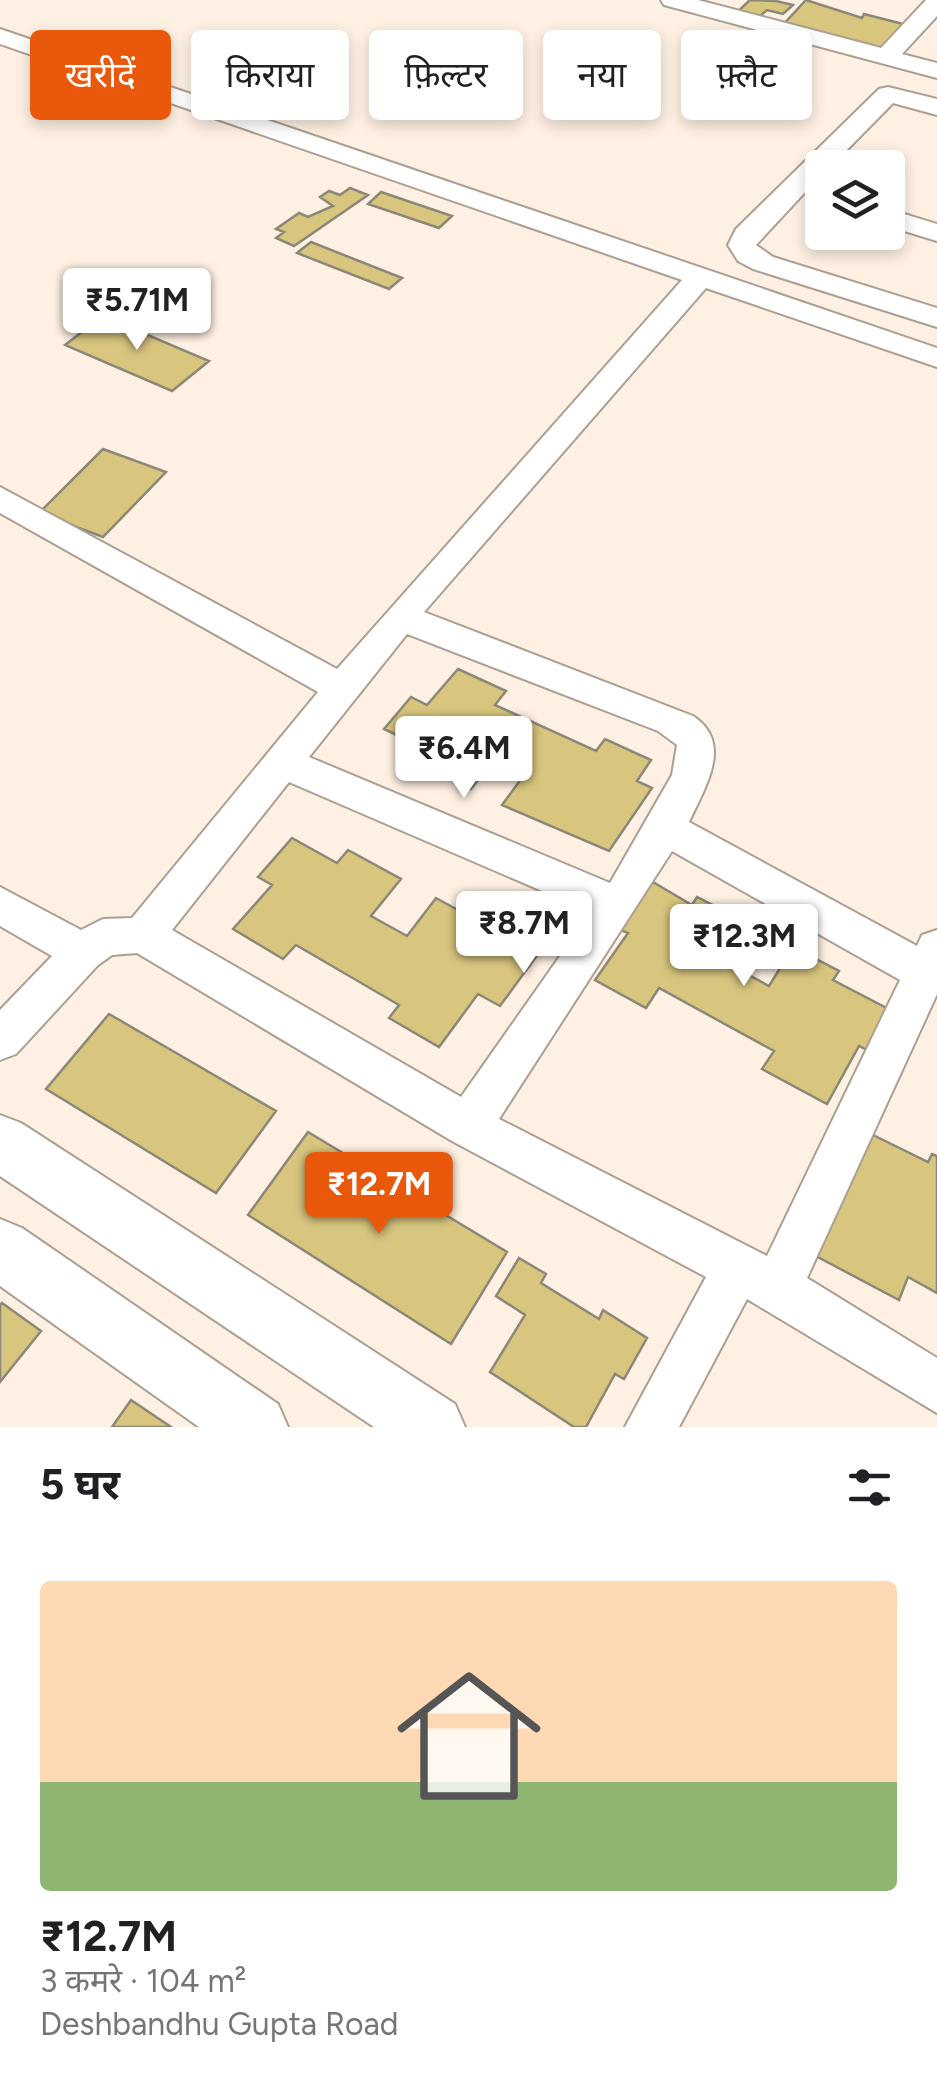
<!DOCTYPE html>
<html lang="hi">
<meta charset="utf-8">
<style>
body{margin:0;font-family:Figtree,"Noto Sans Devanagari",sans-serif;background:#f6f6f6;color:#202124;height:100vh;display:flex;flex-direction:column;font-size:38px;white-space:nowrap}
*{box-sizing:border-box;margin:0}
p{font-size:32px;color:#757577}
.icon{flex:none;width:55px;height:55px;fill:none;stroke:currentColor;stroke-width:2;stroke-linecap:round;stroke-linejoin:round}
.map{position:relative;height:1427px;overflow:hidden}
.details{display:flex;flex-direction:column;background:#fff;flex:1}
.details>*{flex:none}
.guide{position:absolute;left:30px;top:30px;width:878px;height:90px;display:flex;gap:20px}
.controls{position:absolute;left:805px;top:150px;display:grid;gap:20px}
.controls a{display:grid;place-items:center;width:100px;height:100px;border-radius:10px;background:#fff;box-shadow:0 5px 15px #0003;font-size:50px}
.price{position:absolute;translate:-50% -85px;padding:0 22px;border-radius:10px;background:#fff;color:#222;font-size:32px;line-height:65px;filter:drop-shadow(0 2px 5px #0008)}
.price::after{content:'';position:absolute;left:50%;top:60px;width:30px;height:22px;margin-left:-15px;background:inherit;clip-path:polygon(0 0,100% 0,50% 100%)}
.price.current{background:#ea580c;color:#fff}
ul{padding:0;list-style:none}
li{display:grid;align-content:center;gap:20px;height:530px;padding:0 40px}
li+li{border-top:2px solid #e0e0e0}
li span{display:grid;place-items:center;height:310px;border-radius:10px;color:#555}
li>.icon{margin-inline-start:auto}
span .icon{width:180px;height:180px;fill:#fffc;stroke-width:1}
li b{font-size:42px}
h2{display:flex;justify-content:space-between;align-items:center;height:120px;padding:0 40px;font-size:42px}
.chip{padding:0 35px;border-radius:10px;background:#fff;box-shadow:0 5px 15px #0003;font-size:35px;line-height:90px}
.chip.current{background:#ea580c;color:#fff}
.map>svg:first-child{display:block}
</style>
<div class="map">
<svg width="937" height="1427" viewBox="0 0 937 1427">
<rect width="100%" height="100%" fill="#fef1e3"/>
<path fill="#d8c57e" stroke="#8c8878" stroke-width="2.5" d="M750,0L776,1L793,5L783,14L767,10L758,18L734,15Z
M806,0L862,18L864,14L907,25L882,54L780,28Z
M350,188L368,195L294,246L276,238L284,232L276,229L299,213L308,217L333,206L320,197L329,191L340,195Z
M381,192L452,216L439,228L368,204Z
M311,242L402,278L389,289L297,253Z
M103,316L209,361L172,391L65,345Z
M103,449L166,472L103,537L39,513Z
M458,669L506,691L495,705L596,751L605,739L651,760L637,781L652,788L609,851L502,805L524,775L493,760L471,789L420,764L431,751L384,729L411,697L427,705Z
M292,838L337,863L348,850L401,879L371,916L407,936L436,898L538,954L500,1006L478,994L439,1047L389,1018L399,1005L296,945L283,959L233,929L272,885L258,877Z
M641,875L692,905L697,897L745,922L721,960L769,986L793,947L839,971L833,980L900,1015L879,1056L859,1046L827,1104L762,1069L774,1051L659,988L646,1008L595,980L628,933L611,926Z
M109,1014L276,1111L216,1193L46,1089Z
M308,1132L507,1252L451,1344L248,1215Z
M867,1132L928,1162L932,1154L937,1156V1293L908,1277L899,1300L812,1254Z
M519,1258L546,1274L541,1283L599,1319L603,1310L647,1338L624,1379L615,1374L586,1427H574L490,1372L525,1315L496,1296Z
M2,1303L41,1331L0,1382V1305Z
M131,1400L171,1427H112Z"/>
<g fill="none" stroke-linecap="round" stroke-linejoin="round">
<defs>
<path id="minor" d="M661,0H698L881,48L926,0H937V16L902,54L937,63V78L664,5Z
M0,29L937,348V367L706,288L424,612L693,716C734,743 705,787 689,822L917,946L922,935L937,930V994L807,1278L937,1358V1413L747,1299L679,1427H625L706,1277L452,1141L137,953L112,955L98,965L16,1054L0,1060V1010L52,956L0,926V887L81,930L103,919L132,918L318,692L0,513V487L337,669L682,280L0,44ZM407,634L658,731L677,745L672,775L610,883L309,757ZM289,782L591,912L461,1097L172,930ZM672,851L900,980L767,1256L499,1119Z
M888,87L937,99V115L893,103L829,168H822V174L756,245L773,257L937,308V327L753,269L738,261L728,245L736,229L879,89Z
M888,209L937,224V241L888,226Z"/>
<path id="tertiary" d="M0,1115L21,1123L455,1404L465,1427H374L0,1176Z
M0,1219L22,1228L278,1404L288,1427H199L0,1286Z"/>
</defs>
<use href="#minor" stroke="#ac9f92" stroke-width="4"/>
<use href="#tertiary" stroke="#ac9f92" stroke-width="4"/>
<use href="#minor" fill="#fff" fill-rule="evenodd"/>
<use href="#tertiary" fill="#fff" fill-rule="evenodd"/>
</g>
</svg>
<div class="controls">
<a><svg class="icon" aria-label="layers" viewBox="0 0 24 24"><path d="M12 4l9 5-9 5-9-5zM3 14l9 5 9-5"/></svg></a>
</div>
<b class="price" style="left:137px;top:353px">₹5.71M</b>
<b class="price" style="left:464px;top:801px">₹6.4M</b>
<b class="price" style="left:524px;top:976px">₹8.7M</b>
<b class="price" style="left:744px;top:989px">₹12.3M</b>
<b class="price current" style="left:379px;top:1237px">₹12.7M</b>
<div class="guide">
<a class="chip current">खरीदें</a>
<a class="chip">किराया</a>
<a class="chip">फ़िल्टर</a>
<a class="chip">नया</a>
<a class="chip">फ़्लैट</a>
</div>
</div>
<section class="details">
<h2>5 घर<svg class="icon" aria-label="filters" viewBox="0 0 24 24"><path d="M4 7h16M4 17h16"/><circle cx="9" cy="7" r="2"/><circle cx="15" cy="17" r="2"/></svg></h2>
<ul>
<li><span style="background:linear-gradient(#ffd9b3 65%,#8fb573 0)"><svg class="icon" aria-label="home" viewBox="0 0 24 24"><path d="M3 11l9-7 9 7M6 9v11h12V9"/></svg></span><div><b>₹12.7M</b><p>3 कमरे · 104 m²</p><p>Deshbandhu Gupta Road</p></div></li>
</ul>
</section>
